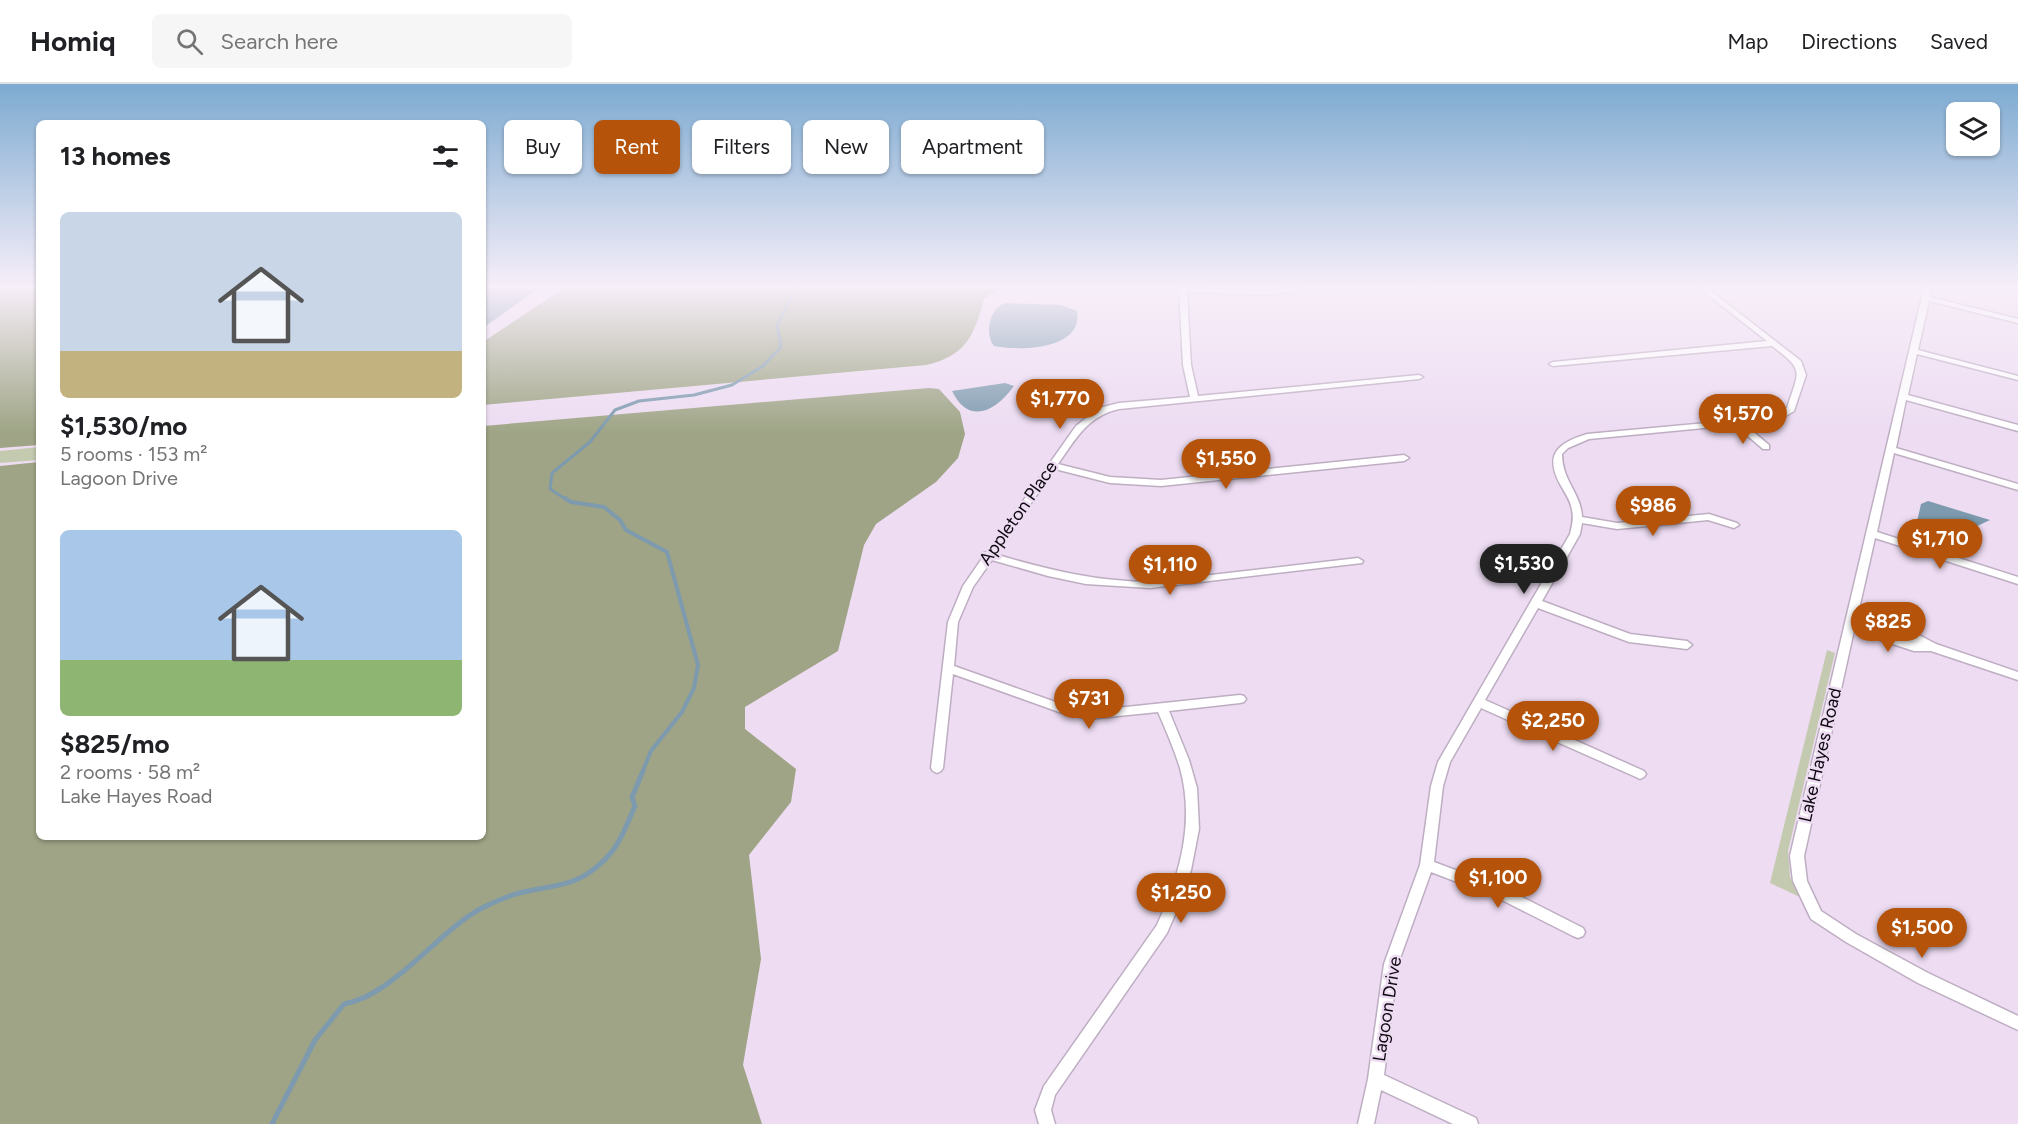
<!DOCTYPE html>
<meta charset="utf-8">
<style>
body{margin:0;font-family:Figtree,sans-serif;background:#f6f6f6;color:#202124;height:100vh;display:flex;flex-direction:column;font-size:22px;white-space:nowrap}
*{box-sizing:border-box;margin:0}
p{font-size:20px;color:#757577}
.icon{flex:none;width:33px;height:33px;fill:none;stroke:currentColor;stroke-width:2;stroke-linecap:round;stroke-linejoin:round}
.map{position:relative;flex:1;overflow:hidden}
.details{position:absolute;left:36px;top:36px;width:450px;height:720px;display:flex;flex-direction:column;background:#fff;border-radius:9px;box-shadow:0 2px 4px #0004}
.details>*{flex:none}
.hud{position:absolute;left:504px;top:36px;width:570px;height:54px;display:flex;gap:12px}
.buttons{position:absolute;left:1946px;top:18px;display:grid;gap:12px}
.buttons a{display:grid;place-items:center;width:54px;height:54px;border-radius:9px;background:#fff;box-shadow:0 2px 4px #0004;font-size:30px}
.price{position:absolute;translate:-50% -51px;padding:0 14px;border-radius:21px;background:#b45309;color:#fff;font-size:20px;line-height:39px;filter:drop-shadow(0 2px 3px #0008)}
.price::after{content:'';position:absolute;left:50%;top:36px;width:18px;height:14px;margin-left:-9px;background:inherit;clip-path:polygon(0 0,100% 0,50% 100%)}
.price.current{background:#222;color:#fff}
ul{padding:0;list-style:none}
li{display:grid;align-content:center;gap:12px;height:318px;padding:0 24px}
li span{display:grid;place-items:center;height:186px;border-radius:9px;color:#555}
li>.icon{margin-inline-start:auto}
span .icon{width:108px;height:108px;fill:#fffc;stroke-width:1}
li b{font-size:26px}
h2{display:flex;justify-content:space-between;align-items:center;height:72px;padding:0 24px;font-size:26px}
.tag{padding:0 21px;border-radius:9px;background:#fff;box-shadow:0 2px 4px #0004;font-size:21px;line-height:54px}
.tag.current{background:#b45309;color:#fff}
header{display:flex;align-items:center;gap:36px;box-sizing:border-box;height:84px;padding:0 30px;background:#fff;border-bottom:2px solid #e0e0e0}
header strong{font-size:28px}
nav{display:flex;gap:33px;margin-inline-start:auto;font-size:21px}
.search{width:420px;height:54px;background:#f6f6f6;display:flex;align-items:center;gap:15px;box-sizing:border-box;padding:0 21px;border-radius:9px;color:#757577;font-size:22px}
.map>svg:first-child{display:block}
</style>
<header>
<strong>Homiq</strong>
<div class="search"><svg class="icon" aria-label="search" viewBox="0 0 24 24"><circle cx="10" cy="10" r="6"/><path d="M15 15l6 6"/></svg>Search here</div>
<nav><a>Map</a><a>Directions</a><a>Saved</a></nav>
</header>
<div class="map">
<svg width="2018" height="1040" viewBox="0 0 2018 1040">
<rect width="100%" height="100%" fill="#eddcf2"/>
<path fill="#c4cab0" d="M39,363V376L0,379V367Z
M1827,566L1835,569L1788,767L1790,793L1800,813L1770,799Z"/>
<path fill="#9ea485" d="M0,204H39V361L0,364Z
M564,204H1001L984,215C974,253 965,272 926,281L483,321V258Z
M929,304L939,305L960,328L965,350L958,374L936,398L876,440L864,461L838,567L745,623V645L796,685L791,718L749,771L761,875L743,981L762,1040H0V382L39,378V753H483V342Z"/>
<path fill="#7d9aae" d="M483,204H539L483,244Z
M1005,219L1061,221L1077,227C1084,266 1019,267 994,262C984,250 990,223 1005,219Z
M1005,299L1014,302C996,327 969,342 952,307Z
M1928,417L1990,436L1973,444L1968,458C1954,465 1925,455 1916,442L1921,420Z"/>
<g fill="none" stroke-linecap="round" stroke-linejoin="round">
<path stroke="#7d9aae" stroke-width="3" d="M567,416L550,405L552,389L590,358L615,326L639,317L694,311L732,301L763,282L781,263L777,241L796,204"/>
<path stroke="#7d9aae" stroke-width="4" d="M565,414L571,418L604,423L620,436L626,446L667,468L698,581L694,604L682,628L651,667L642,689"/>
<path stroke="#7d9aae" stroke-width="5" d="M272,1040L315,956L344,920C394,911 438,847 482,824C490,820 499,816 507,813C534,802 565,806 590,788C617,769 622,752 635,722L632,713L643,687"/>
<defs>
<path id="minor" d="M1179,204L1268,207L1286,204H1303L1299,206L1268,211L1187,208L1191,281L1198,312L1419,291L1423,293L1419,295L1119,325C1087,332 1076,355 1058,380L1110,393L1161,396L1404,371L1409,374L1404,377L1161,402L1110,399L1055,385L995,470C1048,486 1095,497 1150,498L1358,474L1363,477L1362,479L1150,504L1086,500L1048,492L992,476L973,503L958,538L954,582L1064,621L1088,627L1240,611L1244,612L1246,615L1244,618L1240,619L1169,627L1189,676L1197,704L1199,745L1191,786L1177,826L1167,849L1055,1011L1051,1026L1055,1040H1039L1035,1026L1044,1002L1157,841C1180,791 1195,738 1180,684C1174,665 1166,646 1158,628L1088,635L1059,628L953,590L943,684L941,687L937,689L933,687L931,684L948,538L963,502L983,473L982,471L983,469L987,468L1076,342L1099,324L1119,319L1190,313L1183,281Z
M1421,204H1429L1423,208L1419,206Z
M1699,204H1707L1801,277L1806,291L1794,327L1777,337L1744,340L1769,361V365H1763L1735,341L1589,355L1568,364L1562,370C1562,397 1581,409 1582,433L1617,439L1709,430L1737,439L1739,441L1734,444L1708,436L1617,445L1582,439L1580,450L1542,517L1630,550L1687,557L1692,561L1687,565L1629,558L1538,524L1485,616L1644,687L1646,690L1644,693L1640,695L1636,693L1481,624L1450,678L1443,702L1434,778L1506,805L1583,844L1585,848L1583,852L1578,854L1573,852L1496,813L1431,788L1398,880L1384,991L1476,1034L1478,1040H1453L1381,1006L1374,1040H1358L1368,995L1384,880L1420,781L1431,702L1438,678L1570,450C1572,442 1574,435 1572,426C1571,417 1565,409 1560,400C1544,370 1558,359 1587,350L1772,333L1787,324C1799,286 1805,287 1772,262L1553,282L1549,280L1553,278L1767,257Z
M1924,204H1932L1930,213L2018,235V239L1929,217L1918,266L2018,292V296L1917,270L1908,311L2018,341V347L1906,316L1896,364L2018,400V406L1894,369L1877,448L2018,493V500L1875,454L1857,534C1863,536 1866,534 1872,535L1919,551L1936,560L2018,588V596L1931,567H1914L1862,550L1858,543L1855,542L1804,772L1807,797L1821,827L1856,850L1928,889L2018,932V946L1918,899L1846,858L1811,835L1793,797L1790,772ZM1869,542L1911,557L1916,559L1870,544Z"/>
</defs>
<use href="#minor" stroke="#beaec2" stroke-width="3"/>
<use href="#minor" fill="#fff" fill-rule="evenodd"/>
</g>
<linearGradient id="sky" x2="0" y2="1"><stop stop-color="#7daad1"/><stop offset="0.58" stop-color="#f7eff9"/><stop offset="1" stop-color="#f7eff9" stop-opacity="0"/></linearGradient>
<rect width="2018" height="349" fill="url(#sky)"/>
<g text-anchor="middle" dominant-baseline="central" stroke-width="5" stroke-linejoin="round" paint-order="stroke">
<g font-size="18" fill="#0e0910" stroke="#eddcf2">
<text transform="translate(1018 429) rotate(-55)">Appleton Place</text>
<text transform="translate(1820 671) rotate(-77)">Lake Hayes Road</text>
<text transform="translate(1387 925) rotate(-81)">Lagoon Drive</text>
</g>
</g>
</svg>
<div class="buttons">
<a><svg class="icon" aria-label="layers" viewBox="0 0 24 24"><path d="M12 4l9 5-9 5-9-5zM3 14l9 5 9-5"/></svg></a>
</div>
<b class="price" style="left:1060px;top:346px">$1,770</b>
<b class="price" style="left:1743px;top:361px">$1,570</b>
<b class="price" style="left:1226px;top:406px">$1,550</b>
<b class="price" style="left:1653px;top:453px">$986</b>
<b class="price" style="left:1940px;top:486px">$1,710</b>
<b class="price current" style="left:1524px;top:511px">$1,530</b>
<b class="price" style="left:1170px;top:512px">$1,110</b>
<b class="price" style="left:1888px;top:569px">$825</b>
<b class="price" style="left:1089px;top:646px">$731</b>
<b class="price" style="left:1553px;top:668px">$2,250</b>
<b class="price" style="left:1498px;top:825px">$1,100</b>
<b class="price" style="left:1181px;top:840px">$1,250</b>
<b class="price" style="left:1922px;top:875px">$1,500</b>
<div class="hud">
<a class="tag">Buy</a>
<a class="tag current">Rent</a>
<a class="tag">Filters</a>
<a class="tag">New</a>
<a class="tag">Apartment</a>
</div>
<section class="details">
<h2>13 homes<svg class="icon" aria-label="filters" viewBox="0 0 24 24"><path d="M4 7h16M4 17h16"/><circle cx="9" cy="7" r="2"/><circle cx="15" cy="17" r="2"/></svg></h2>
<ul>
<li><span style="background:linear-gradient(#c9d6e8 75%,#c2b280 0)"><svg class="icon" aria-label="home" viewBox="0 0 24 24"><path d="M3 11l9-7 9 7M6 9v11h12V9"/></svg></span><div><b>$1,530/mo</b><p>5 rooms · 153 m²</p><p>Lagoon Drive</p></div></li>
<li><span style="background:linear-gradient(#a9c7e8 70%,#8fb573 0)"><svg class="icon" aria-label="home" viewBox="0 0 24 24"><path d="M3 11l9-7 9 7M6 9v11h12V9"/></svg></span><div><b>$825/mo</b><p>2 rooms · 58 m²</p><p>Lake Hayes Road</p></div></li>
</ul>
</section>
</div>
